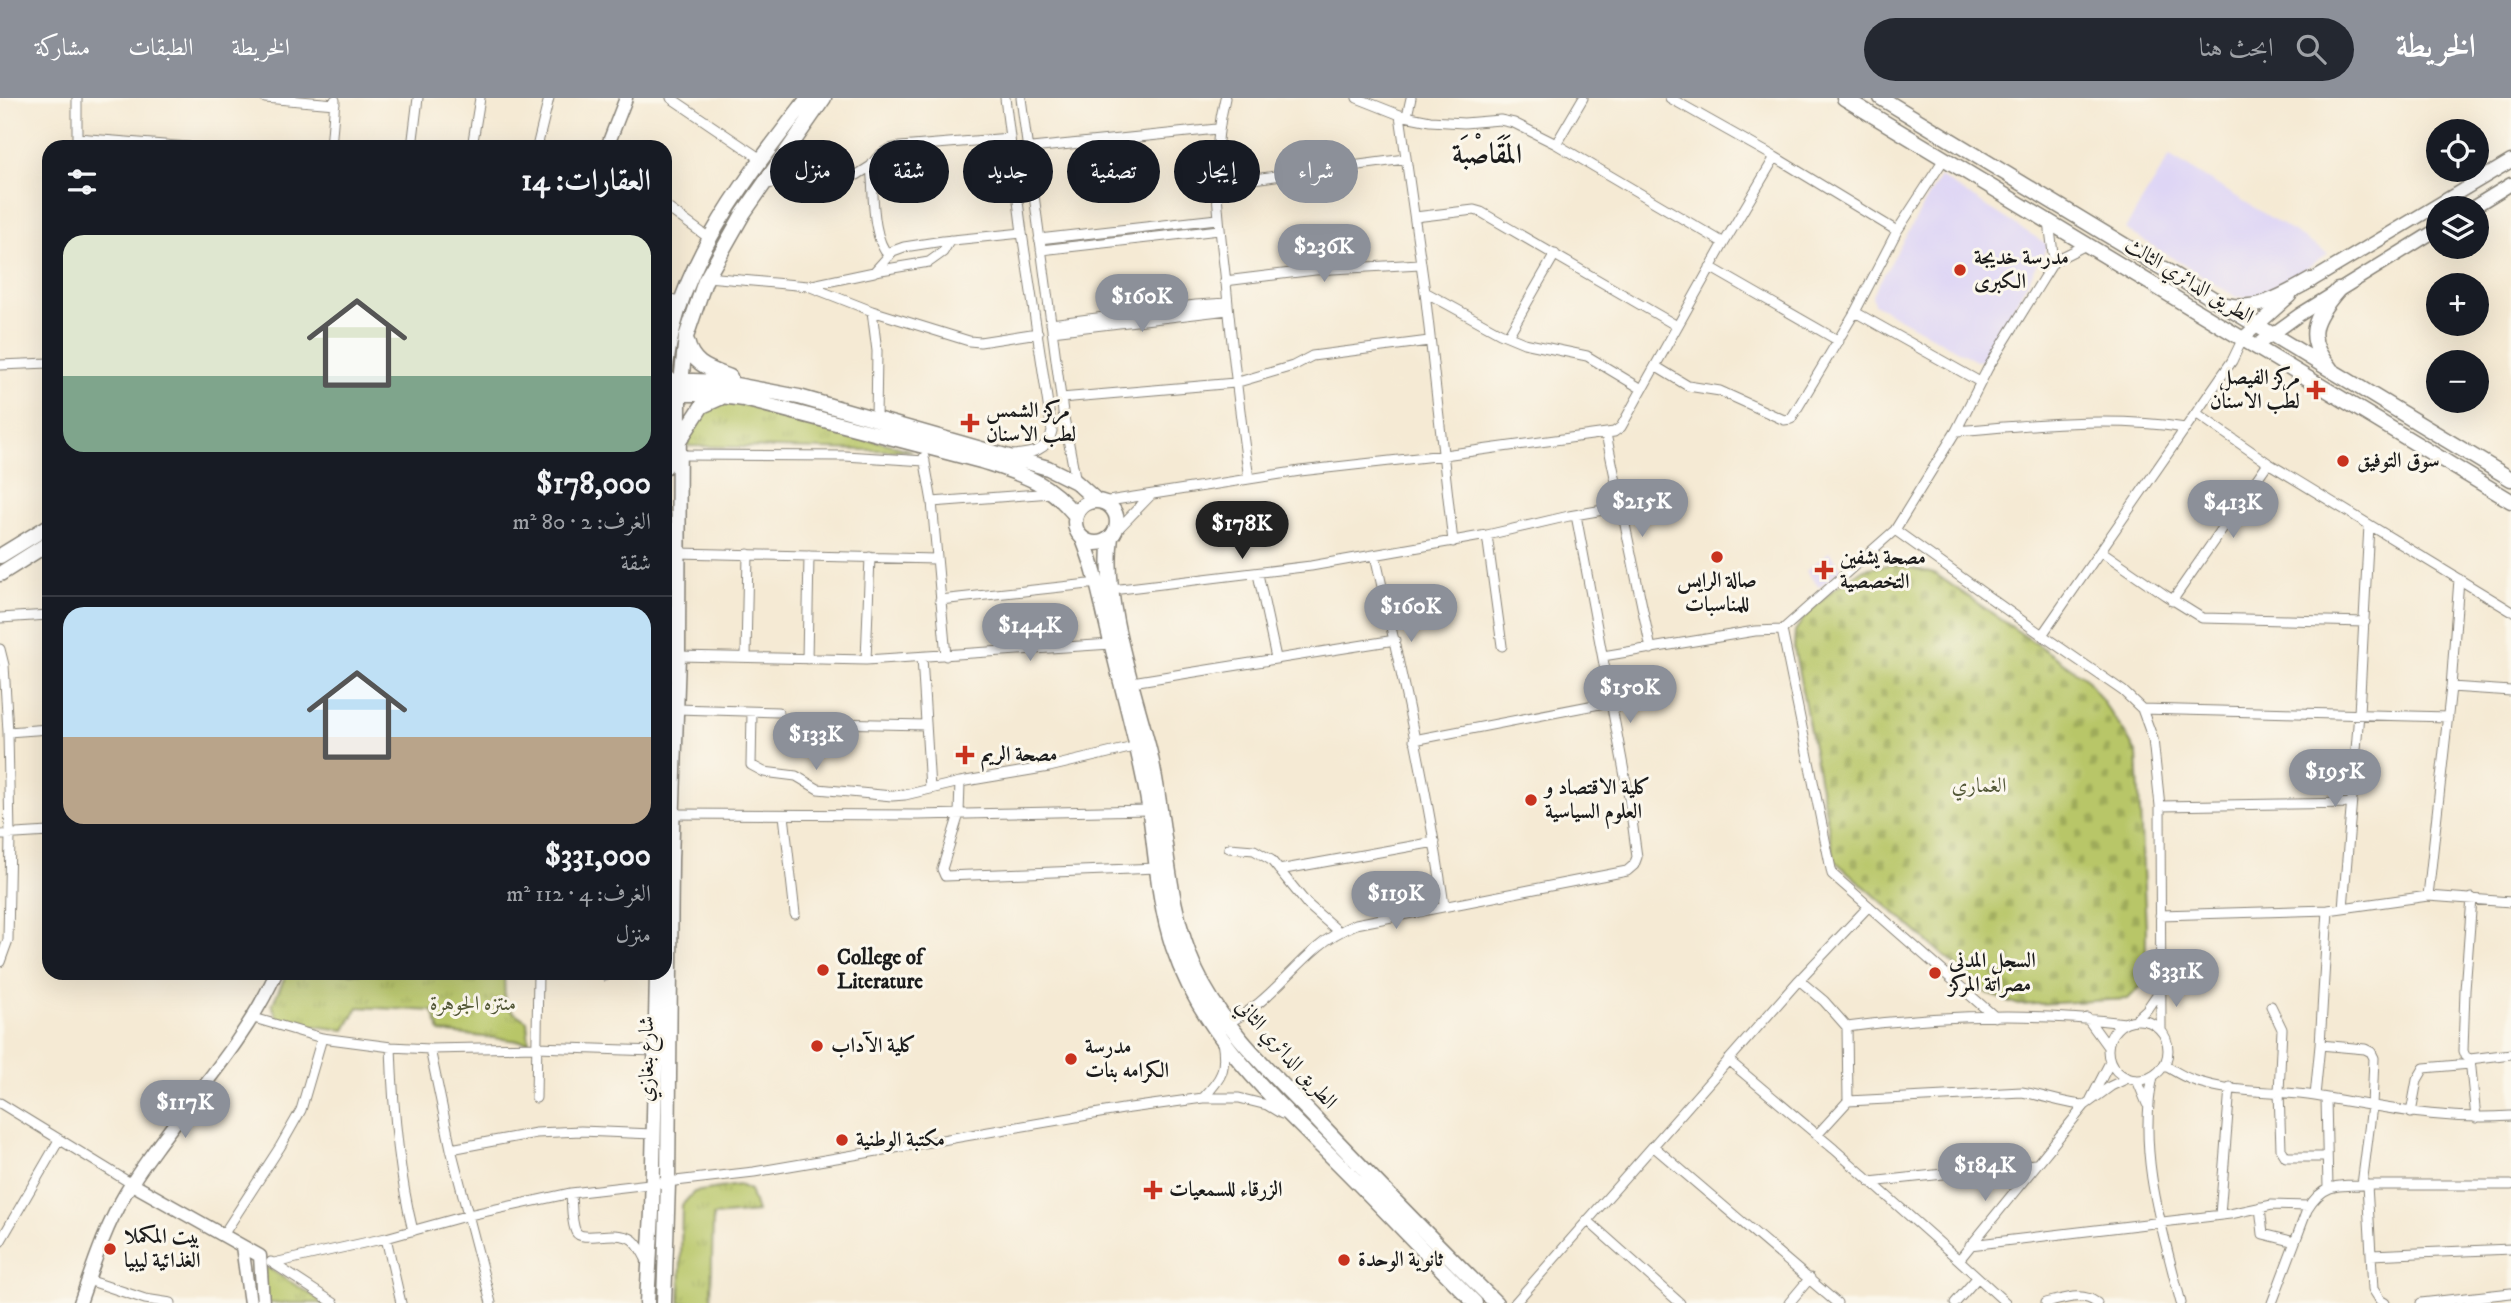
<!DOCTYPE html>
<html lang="ar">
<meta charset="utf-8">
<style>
body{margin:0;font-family:"IM FELL DW Pica",Amiri,serif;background:#242831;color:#f1f3f6;direction:rtl;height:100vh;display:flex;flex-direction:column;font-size:26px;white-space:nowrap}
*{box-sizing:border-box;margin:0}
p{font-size:23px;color:#9ea1a6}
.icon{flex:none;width:38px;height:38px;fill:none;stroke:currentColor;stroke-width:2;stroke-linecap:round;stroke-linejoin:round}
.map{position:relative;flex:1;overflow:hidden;direction:ltr}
.panel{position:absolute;left:42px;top:42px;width:630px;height:840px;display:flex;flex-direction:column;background:#171b24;border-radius:21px;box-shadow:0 7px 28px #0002;direction:rtl}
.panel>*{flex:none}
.hud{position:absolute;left:693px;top:42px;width:665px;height:63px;direction:rtl;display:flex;gap:14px}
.fabs{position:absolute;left:2426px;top:21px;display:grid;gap:14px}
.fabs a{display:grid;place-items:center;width:63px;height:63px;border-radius:50%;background:#171b24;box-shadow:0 7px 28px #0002;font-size:35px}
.price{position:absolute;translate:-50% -60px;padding:0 16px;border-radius:24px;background:#8c9099;color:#fff;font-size:23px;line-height:46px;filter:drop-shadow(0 2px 4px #0008)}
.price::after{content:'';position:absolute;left:50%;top:42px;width:21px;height:16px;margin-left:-10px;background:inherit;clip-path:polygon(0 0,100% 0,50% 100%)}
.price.active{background:#222;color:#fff}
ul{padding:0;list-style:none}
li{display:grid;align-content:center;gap:14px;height:371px;padding:0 21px}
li+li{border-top:2px solid #363941}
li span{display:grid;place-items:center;height:217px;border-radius:21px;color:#555}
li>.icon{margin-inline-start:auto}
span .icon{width:126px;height:126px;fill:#fffc;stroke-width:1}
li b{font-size:30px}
h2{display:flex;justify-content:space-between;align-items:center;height:84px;padding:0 21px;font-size:30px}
.pill{padding:0 24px;border-radius:32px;background:#171b24;box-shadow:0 7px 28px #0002;font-size:24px;line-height:63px}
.pill.active{background:#8c9099;color:#fff}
header{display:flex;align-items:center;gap:42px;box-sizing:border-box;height:98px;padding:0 35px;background:#8c9099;color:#fff}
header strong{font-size:33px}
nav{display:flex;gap:38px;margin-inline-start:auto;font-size:24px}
.search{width:490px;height:63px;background:#242831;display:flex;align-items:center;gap:18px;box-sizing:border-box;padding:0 24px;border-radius:38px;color:#9ea1a6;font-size:26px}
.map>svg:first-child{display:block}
</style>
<header>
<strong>الخريطة</strong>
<div class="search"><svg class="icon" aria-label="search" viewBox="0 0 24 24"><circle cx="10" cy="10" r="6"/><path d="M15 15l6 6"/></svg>ابحث هنا</div>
<nav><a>الخريطة</a><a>الطبقات</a><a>مشاركة</a></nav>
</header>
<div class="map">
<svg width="2511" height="1205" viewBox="0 0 2511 1205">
<defs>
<pattern id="grass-tufts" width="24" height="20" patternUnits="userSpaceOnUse" patternTransform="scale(1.75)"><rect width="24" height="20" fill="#b8c668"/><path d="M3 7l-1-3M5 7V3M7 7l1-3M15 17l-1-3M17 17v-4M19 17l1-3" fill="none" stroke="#9eaa5a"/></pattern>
<pattern id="cemetery-stones" width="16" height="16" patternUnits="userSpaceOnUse" patternTransform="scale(1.75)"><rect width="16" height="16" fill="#b8c668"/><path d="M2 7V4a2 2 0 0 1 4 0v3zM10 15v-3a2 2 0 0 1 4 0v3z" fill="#9eaa5a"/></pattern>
</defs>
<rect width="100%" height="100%" fill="#fbf7ec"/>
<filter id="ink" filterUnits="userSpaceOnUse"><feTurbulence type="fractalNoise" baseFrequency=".0143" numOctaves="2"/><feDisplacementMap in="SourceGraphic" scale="14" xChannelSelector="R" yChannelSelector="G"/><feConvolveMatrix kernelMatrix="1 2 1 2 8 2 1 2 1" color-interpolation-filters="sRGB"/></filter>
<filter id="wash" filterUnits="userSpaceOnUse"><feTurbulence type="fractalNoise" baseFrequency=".00686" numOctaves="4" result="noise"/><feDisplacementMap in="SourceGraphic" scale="28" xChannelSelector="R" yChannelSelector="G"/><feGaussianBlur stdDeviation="1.57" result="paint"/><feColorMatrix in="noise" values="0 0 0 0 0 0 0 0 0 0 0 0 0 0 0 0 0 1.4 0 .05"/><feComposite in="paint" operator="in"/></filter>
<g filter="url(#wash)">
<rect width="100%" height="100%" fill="#f5ead4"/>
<path fill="#ded5f5" d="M2170,58L2263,115L2328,156L2263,198L2236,199L2125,131Z
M1940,79L2048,147L1984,262L1976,263L1874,206L1872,197Z
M1829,454L1842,471L1819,489L1806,473Z"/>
<path fill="url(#grass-tufts)" stroke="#6a7142" stroke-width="2" d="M736,304L913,353L687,348C689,317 706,306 736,304Z
M287,875H504L505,908L527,923L529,944L440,934L433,913L358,909L345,932L279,924L272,907Z
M739,1087L750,1092L757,1114L713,1118L711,1205H680L682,1107L694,1094Z
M258,1164L325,1205H263Z"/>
<path fill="url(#cemetery-stones)" stroke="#6a7142" stroke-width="2" d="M1894,466L1934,475L2087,581L2126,637L2137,656L2146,829V883L2128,901L2019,907L1988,896L1835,763L1794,550L1795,533L1806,517L1834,491L1864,471Z"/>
</g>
<g filter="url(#ink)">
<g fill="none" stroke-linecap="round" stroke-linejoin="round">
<defs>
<path id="street" d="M265,0L335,6
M671,0L761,61
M1005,0L1022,135L1052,333C1048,353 1032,355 1014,357
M1021,0L1063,314L1076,384
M1225,0C1209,67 1219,119 1226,185C1232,251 1240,316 1249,381
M1357,0L1400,17L1425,194L1453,444
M1400,17L1430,23L1464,25L1500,22L1514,25L1556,46L1724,145
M1407,18L1411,0
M77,40L189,49
M1556,46L1583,0
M77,49V0
M331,49L335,2
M412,49L418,0
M472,49L480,0
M537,49L549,0
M1012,52L1217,31
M763,86L849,79L857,77L871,68
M1215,86L1405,61
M665,108L709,140
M1415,119L1474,112L1481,114L1677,228
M2049,124L2054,163
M1897,133L1944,61
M1039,141L1217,121
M1041,152L1219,132
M889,158C871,140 874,93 871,68C878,56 887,50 900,49L1010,40
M1710,169L1839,243
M875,173L929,164L943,154L950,142
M707,179L808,188L872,213L969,243L980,244L1038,235
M1225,183L1315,172L1420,166
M808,188L874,174L893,153L904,149L943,143L1022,135
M1425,194L1500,235L1524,245L1587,258L1642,291
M665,200L680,203
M872,213L877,253L876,321
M1855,214L1980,284
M1051,226L1196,207L1227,205
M1052,233L1228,212
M1508,238L1555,156
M0,267L49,265
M1655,268L1688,288L1720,293L1784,322L1791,321L1855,214L1897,133L1775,59L1670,0
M1061,300L1235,285L1293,268L1312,258L1429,243
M2196,315L2268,365L2511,513
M1956,333C2032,327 2109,318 2185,330
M1606,336L1651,551
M679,357L845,358L925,363
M924,359L932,404L946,558
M932,404L1052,395
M1102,404L1300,373L1444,357L1614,334L1621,329L1724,145L1775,59
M1895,432L2042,537
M1115,434L1151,397
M1487,437L1502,548
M2101,453L2165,497L2202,520L2365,524
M678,455L936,461
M1375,457C1401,573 1427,689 1444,807
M1258,476L1276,560
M1112,492L1311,468L1487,437L1569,418L1620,409
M940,502L1098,485
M2172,503L2268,365
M0,520L49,517
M1782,532L1832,776L1995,919
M0,551L4,567L8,634L10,738L8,842L0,864
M678,558L866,562L1111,546
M746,558L748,456
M1603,558L1755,533L1782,532L1895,432L1956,333L1988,270L2054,163L2088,146
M922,559L930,691
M807,561L809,458
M866,562L870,459
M1132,584L1395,542
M2451,589L2511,593
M676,611L778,614
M2142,611L2448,619
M752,614L751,667L764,674L796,678L818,691L892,698L905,697L960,684L1049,669L1138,648
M829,625L926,627
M8,634L49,631
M1414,642L1610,604
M960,684L959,716L942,771L945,778L1158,770
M2160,708L2351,705
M672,716L918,717L1149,712
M784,717L795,816
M0,737L49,734
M1229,750L1254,752L1271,762L1307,806L1339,834
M1279,772L1435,744
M2428,798L2451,589L2459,481
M2472,800L2465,892L2463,953L2465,958L2470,961L2476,1020
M2343,810L2359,615L2369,427
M2328,812L2320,947L2365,951L2371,954L2374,960L2372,1008L2362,1087H2511
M2160,817L2328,812L2428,798L2511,804
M605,875V878
M1799,882L1824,903L1847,929C1938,917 2034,914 2125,925
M2271,908L2282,931L2279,994L2281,1051L2286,1059H2327
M254,920L322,940L391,949L430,951L537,949L655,953
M2087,920L2108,949
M2135,922L2147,911L2160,892
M2108 952a30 30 0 1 1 60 0a30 30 0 1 1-60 0Z
M1225,926C1262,911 1288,874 1318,849C1329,839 1342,832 1356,826L1627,773L1634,767L1637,759L1629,700L1576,417
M1847,929L1848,1003
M2161,933L2160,708L2153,641L2142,611L2123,593L2042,537L2232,263L2243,240
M391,949C393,1011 398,1072 413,1133
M430,951L451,1051L491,1205
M2470,961L2511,956
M1728,962L1834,1051L1959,1162
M2164,967C2173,972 2183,979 2193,982C2231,996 2275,992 2315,998C2384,1009 2440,1023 2511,1018
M2153,978C2137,1054 2162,1131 2181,1205
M2137,982L2147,1006
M2315,998L2320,947
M536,1000L538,875
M1203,1000C1222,980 1227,972 1222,943
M2326,1000L2328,1090
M2091,1001L2110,964
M0,1005L132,1086
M2411,1015L2417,982L2424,970L2470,966
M1817,1037L1848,1003L2022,994C2043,997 2064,1006 2085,1007
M1653,1048L1837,1205
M451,1051L536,1035L581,1033L653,1036
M1870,1084L2035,1066
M2367,1087L2373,1191L2380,1202L2385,1205
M571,1095C572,1107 571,1124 576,1134C582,1145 617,1130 633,1142C640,1148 644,1157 648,1165
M2260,1109L2263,1136L2295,1144
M2220,1117L2230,989
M1587,1122L1680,1205
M223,1137L280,1049L301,1012L322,940
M386,1140L401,1205
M0,1144L59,1042
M1970,1147L2230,1116L2272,1107L2309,1108
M2371,1157L2511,1151
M271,1164L334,1205
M274,1165L386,1140L469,1117L571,1095L754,1074L1123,1011L1203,1000H1239L1267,1007L1282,1016
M88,1182L145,1201L171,1205
M1515,1205L1799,882L1869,808
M1789,1205L1810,1180
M1955,1205L1977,1180
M2006,1205L1959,1162L2085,1007L2111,988L2128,980
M2046,1205C2064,1201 2082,1193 2097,1205
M2272,1205L2307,1112C2322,1087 2335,1087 2362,1087
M2421,1205L2511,1195"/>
<path id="secondary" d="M607,49L626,0
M2472,110L2511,86
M2304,187L2511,63
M2243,240L2290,198
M2256,248L2299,217L2438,131
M132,1086L260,1158L263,1205
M242,1148L250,1205
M80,1205C93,1168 105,1130 125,1096C171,1020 239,957 276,875"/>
<path id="primary" d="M1844,0L2511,403
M1881,0L2511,381
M2227,207C2259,214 2285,196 2311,182
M687,243C692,267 710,271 730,279
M2330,270C2303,239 2314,220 2338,192
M665,280C672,172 745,82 808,0
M665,282L720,284L799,299L1048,370L1076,384L1097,403
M665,296H707L744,301L981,363C1024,377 1046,382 1076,418
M665,320V369
M680,342L702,308L720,300
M1075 424a21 21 0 1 1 42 0a21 21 0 1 1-42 0Z
M1111,439C1102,501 1133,589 1149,651C1167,724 1164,804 1196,873C1223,931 1271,974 1315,1020C1374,1082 1434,1144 1496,1205
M1083,441C1097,476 1103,512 1112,548C1125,602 1140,654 1149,708C1156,754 1158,804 1173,849C1200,931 1263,991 1323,1050C1375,1101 1424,1154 1475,1205
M0,458L49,428
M0,476L49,445
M647,1205L652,1114L657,875
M664,1205L668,1085L671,762L678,558L679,303L686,239L705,183L743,116L824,0"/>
</defs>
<use href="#street" stroke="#888378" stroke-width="11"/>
<use href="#secondary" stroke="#888378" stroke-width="15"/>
<use href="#primary" stroke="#888378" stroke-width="17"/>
<use href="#street" stroke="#fff" stroke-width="9"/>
<use href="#secondary" stroke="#fff" stroke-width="12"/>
<use href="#primary" stroke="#fff" stroke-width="14"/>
</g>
</g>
<g fill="#c8321e" stroke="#fbf7ec" stroke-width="2.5">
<circle cx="1960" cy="172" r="7"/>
<path d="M2312.5 281.5h7v7h7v7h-7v7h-7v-7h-7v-7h7z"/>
<path d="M966.5 314.5h7v7h7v7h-7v7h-7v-7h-7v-7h7z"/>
<circle cx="2343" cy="363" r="7"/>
<circle cx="1717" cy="459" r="7"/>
<path d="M1820.5 461.5h7v7h7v7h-7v7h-7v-7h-7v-7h7z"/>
<path d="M961.5 646.5h7v7h7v7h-7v7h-7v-7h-7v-7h7z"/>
<circle cx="1531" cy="702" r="7"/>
<circle cx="823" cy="872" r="7"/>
<circle cx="1935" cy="875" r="7"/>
<circle cx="817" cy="948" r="7"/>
<circle cx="1071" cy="961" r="7"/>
<circle cx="842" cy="1042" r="7"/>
<path d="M1149.5 1081.5h7v7h7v7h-7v7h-7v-7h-7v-7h7z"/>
<circle cx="110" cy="1151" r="7"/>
<circle cx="1344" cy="1162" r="7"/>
</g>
<g text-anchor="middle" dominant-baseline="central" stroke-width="6" stroke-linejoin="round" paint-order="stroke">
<g font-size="21" font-weight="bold" fill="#1c1c1c" stroke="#fbf7ec" text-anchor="start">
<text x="1974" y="160">مدرسة خديجة<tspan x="1974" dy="24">الكبرى</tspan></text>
<text x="2300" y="280" text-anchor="end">مركز الفيصل<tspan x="2300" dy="24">لطب الاسنان</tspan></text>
<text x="986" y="313">مركز الشمس<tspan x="986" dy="24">لطب الاسنان</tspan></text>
<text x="2357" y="363">سوق التوفيق</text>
<text x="1840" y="460">مصحة يشفين<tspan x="1840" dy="24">التخصصية</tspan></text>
<text x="1717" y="483" text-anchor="middle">صالة الرايس<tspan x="1717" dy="24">للمناسبات</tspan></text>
<text x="981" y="657">مصحة الريم</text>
<text x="1545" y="690">كلية الاقتصاد و<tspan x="1545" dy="24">العلوم السياسية</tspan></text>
<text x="837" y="860">College of<tspan x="837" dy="24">Literature</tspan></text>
<text x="1949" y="863">السجل المدني<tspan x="1949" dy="24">مصراتة المركز</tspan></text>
<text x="831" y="948">كلية الآداب</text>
<text x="1085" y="949">مدرسة<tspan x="1085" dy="24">الكرامه بنات</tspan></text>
<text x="856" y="1042">مكتبة الوطنية</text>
<text x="1169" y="1092">الزرقاء للسمعيات</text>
<text x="124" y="1139">بيت المكملا<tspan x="124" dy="24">الغذائية ليبيا</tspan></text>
<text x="1358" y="1162">ثانوية الوحدة</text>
</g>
<g font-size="21" fill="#1c1c1c" stroke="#fbf7ec">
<text transform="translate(2189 183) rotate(31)">الطريق الدائري الثالث</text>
<text transform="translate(1286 956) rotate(48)">الطريق الدائري الثاني</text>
<text transform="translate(647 961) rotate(-90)">شارع بنغازي</text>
</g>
<g font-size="21" fill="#535837" stroke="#fbf7ec">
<text x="1979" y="688">الغماري</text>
<text x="473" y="906">منتزه الجوهرة</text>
</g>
<g font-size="28" font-weight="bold" fill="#1c1c1c" stroke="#fbf7ec">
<text x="1487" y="56">المَقَاصْبَة</text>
</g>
</g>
</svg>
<div class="fabs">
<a><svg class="icon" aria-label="locate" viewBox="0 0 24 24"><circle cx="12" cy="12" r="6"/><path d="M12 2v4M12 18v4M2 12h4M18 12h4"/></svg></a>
<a><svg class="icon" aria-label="layers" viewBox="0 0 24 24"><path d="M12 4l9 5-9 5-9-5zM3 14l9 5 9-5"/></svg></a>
<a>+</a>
<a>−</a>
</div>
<b class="price" style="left:1324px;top:186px">$236K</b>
<b class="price" style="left:1142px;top:236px">$160K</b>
<b class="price" style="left:1642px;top:441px">$215K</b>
<b class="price" style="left:2233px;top:442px">$413K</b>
<b class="price active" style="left:1242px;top:463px">$178K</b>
<b class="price" style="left:1411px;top:546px">$160K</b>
<b class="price" style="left:1030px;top:565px">$144K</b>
<b class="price" style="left:1630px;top:627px">$150K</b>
<b class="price" style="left:816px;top:674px">$133K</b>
<b class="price" style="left:2335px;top:711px">$195K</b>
<b class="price" style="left:1396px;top:833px">$119K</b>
<b class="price" style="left:2176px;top:911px">$331K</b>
<b class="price" style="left:185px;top:1042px">$117K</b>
<b class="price" style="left:1985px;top:1105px">$184K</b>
<div class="hud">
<a class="pill active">شراء</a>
<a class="pill">إيجار</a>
<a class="pill">تصفية</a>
<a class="pill">جديد</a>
<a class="pill">شقة</a>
<a class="pill">منزل</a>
</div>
<section class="panel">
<h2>العقارات: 14<svg class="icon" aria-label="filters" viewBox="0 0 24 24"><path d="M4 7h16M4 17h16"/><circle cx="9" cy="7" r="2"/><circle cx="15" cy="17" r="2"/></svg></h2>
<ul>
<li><span style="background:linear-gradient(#dfe7d0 65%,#7fa58c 0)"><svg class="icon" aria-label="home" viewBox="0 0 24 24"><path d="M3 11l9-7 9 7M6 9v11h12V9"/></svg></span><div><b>$178,000</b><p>الغرف: 2 · 80 m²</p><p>شقة</p></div></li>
<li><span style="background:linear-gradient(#bfe0f5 60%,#b9a48a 0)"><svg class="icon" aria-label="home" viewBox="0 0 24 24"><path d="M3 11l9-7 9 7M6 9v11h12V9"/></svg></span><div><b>$331,000</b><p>الغرف: 4 · 112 m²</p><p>منزل</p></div></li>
</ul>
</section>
</div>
